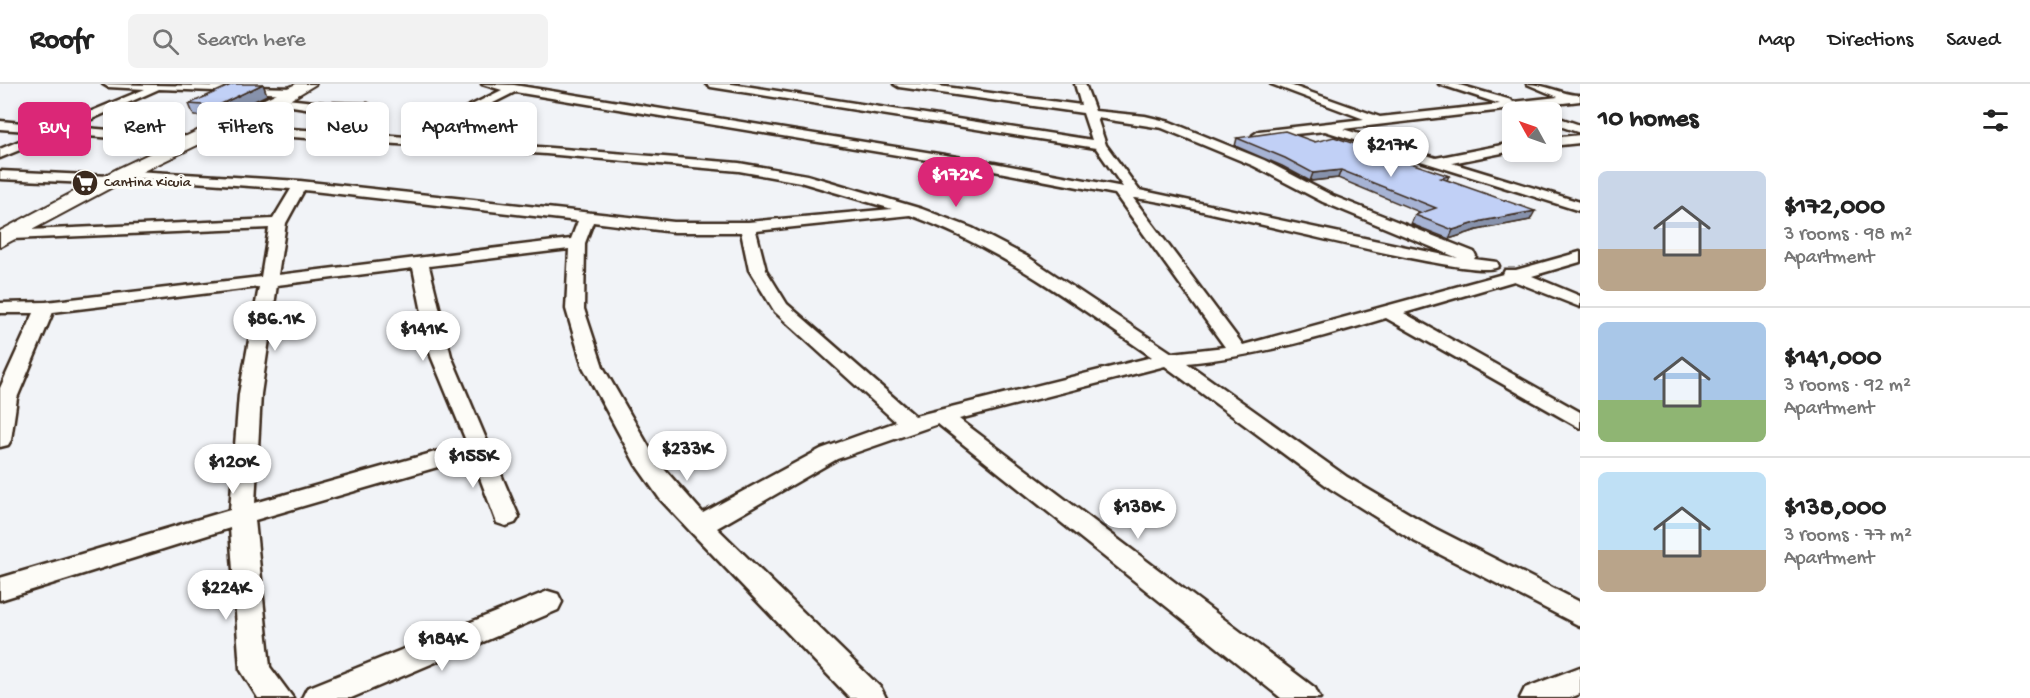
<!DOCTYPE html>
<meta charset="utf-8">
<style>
body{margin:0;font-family:"Gochi Hand",sans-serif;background:#f2f2f2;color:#222;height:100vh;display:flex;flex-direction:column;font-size:22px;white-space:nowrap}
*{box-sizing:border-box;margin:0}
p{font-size:20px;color:#767676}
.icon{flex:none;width:33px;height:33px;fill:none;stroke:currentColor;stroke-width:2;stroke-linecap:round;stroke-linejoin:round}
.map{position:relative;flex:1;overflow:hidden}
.details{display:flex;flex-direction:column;background:#fff;width:450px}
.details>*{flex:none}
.guide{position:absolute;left:18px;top:18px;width:570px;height:54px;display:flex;gap:12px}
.needle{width:39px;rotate:310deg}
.tools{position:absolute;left:1502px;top:18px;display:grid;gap:12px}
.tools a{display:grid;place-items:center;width:60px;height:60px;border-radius:9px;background:#fff;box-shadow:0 3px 9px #0003;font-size:30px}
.price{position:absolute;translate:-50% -51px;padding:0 14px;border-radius:21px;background:#fff;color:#222;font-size:20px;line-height:39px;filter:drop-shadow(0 2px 3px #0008)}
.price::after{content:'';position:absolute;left:50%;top:36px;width:18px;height:14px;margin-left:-9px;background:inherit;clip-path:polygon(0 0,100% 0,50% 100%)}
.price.on{background:#db2777;color:#fff}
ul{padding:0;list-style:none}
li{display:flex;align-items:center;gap:18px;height:150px;padding:0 18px}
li+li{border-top:2px solid #e0e0e0}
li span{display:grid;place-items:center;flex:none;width:168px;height:120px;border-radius:9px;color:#555}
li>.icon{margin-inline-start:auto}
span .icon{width:72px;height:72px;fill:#fffc;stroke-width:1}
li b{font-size:26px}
h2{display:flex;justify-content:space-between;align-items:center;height:72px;padding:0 18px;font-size:26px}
.chip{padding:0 21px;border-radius:9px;background:#fff;box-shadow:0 3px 9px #0003;font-size:21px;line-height:54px}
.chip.on{background:#db2777;color:#fff}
header{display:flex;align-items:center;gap:36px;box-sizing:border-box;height:84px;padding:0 30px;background:#fff;border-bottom:2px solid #e0e0e0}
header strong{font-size:28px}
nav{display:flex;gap:33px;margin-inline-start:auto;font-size:21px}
.search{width:420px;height:54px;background:#f2f2f2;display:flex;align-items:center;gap:15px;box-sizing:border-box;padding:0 21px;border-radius:9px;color:#767676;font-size:22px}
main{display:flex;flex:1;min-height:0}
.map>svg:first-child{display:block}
</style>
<header>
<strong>Roofr</strong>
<div class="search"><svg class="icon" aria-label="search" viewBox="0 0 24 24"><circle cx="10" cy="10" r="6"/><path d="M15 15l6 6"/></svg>Search here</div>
<nav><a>Map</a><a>Directions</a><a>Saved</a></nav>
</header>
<main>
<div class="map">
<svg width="1580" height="614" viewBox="0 0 1580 614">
<rect width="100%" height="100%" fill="#f1f3f7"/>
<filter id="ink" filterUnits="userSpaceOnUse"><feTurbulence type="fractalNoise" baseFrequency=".0167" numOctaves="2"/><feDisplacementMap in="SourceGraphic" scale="12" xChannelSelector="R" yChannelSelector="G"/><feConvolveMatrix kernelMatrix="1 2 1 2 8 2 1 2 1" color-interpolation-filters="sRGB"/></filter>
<g filter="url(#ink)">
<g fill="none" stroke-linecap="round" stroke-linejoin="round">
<defs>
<path id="minor" d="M103,0L296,4L302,7L296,10L159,5L74,43L192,53L198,57L197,60L59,50L0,74V65L41,48L0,45V37L56,42L145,5L108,3Z
M482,0L514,1L994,79L1123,103L1096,64L711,3L706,0H732L1092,56L1083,29L899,3L894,0H923L1081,21L1075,0H1085L1095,27L1145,32L1170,38L1264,76L1333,112L1474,168L1476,172L1474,175L1497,178L1499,182C1485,202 1180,116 1133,114L1243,261L1503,190L1505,186H1516L1580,168V178L1532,192L1580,212V223L1514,197L1404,229L1580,328V344L1386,234C1319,254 1257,272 1187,279L1347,393L1432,443L1580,518V542L1414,457L1331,405L1165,282L959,335L1315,604L1320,614H1281L938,340L837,375L717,444L881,604L886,614H850L691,448L660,415L636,381L583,283L566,225L569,165L429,182L451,272L519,433L515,439L506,442L497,439L472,373L255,436L270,583L293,614H258L240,585L230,444L0,516V494L230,426L239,310L259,203L53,228L17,314L11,356L8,361L0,363V304L34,229H0V219L46,218L261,193L269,144L12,155L4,150L6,147L273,135L291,105L124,93L117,89L119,86L300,97L674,138H748L892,125L800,98L739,87L546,70L219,48L213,44L219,40L407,53L502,6ZM515,8L994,87L1115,110L1225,263L1172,269L1028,173L972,144L922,125L807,91L739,79L424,54ZM1097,34L1162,44L1254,82L1323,118L1458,174L1139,106L1106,61ZM304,106L578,137L571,155L278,191L286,139ZM910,131C999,163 1074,220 1152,273L915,332L787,220L766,186L756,147ZM593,138L674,148H741L749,186L775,228L896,338L821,365L703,429L657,377L603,283L584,225L585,159ZM413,184L431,272L467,359L255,419L261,310L277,201Z
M1271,0H1287L1380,33L1500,20L1439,0H1456L1511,16L1513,18L1558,13L1527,0C1546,0 1565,12 1580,11V17L1343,45L1436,74L1512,59V67L1452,79L1580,118V127L1325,47L1255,54L1253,51L1259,47L1364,35Z
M277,14L324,19L368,20L374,24L368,28L324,27L273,19V15Z
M1551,31L1580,41V49L1551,39Z
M1580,51V59L1551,62V54Z
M0,87L110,92L117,96L110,100L0,95Z
M548,507L558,510L562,518L558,526L351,614H302L307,604Z
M1580,583V610L1570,614H1520L1525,604Z"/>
<path id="secondary" d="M296,0H316L283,20L131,93L0,163V147L117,85Z"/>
</defs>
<use href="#minor" stroke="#3b2a1e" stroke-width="5"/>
<use href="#secondary" stroke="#3b2a1e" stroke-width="4"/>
<use href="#minor" fill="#fdfcf7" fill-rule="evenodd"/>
<use href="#secondary" fill="#fdfcf7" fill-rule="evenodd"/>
</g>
<path fill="#a6b3d4" stroke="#3b2a1e" stroke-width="1.5" d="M263,0L267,11L221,33L194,32L189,20Z
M1237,54L1315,58L1449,92L1447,96L1530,136L1477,146L1449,155L1411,140L1415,131L1422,129L1338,94L1310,97L1282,82L1235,62Z"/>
<path fill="#8792ac" stroke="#3b2a1e" stroke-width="1.5" d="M263,0L267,11L221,33L217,22Z
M1341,86L1338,94L1310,97L1313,89Z
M1535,127L1530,136L1477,146L1449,155L1453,146L1482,137Z"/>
<path fill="#c1d0f6" stroke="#3b2a1e" stroke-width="1.5" d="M233,0H263L217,22L189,20Z
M1285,47L1315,58L1334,53L1449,92L1441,94L1535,127L1482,137L1453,146L1415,131L1436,124L1341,86L1313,89L1285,74L1237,54Z"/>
</g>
<defs>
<symbol id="supermarket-disc" viewBox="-11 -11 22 22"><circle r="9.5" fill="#3b2a1e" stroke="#fdfcf7"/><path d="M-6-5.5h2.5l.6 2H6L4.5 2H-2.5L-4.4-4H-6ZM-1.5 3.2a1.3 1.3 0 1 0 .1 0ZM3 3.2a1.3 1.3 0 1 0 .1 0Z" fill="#fff"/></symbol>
</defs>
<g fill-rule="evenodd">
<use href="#supermarket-disc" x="70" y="84" width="30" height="30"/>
</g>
<g text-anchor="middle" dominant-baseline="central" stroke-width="6" stroke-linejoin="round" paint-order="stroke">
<g font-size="15" fill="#3b2a1e" stroke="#fdfcf7" text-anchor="start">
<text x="104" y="99">Cantina Kicuia</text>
</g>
</g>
</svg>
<div class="tools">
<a><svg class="needle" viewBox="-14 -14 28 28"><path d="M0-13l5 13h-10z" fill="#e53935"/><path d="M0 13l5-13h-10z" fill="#767676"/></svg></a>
</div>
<b class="price" style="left:1391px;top:94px">$217K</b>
<b class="price on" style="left:956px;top:124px">$172K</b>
<b class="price" style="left:275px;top:268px">$86.1K</b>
<b class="price" style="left:423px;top:278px">$141K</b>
<b class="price" style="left:687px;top:398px">$233K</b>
<b class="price" style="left:473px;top:405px">$155K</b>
<b class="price" style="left:233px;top:411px">$120K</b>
<b class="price" style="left:1138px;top:456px">$138K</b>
<b class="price" style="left:226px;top:537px">$224K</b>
<b class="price" style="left:442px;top:588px">$184K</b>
<div class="guide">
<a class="chip on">Buy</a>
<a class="chip">Rent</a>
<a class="chip">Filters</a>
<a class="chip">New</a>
<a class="chip">Apartment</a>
</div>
</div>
<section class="details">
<h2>10 homes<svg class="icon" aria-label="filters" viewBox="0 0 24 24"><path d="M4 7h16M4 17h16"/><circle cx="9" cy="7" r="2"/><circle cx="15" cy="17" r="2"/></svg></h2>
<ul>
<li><span style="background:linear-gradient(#c9d6e8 65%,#b9a48a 0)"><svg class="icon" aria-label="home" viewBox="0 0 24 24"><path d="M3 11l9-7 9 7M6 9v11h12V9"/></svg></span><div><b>$172,000</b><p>3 rooms · 98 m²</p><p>Apartment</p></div></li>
<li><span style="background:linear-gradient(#a9c7e8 65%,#8fb573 0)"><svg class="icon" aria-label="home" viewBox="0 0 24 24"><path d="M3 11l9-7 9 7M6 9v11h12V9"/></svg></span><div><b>$141,000</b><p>3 rooms · 92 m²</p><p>Apartment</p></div></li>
<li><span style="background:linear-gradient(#bfe0f5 65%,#b9a48a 0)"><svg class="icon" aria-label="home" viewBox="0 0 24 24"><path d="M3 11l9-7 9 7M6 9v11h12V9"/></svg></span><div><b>$138,000</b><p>3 rooms · 77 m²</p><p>Apartment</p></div></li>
</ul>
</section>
</main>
